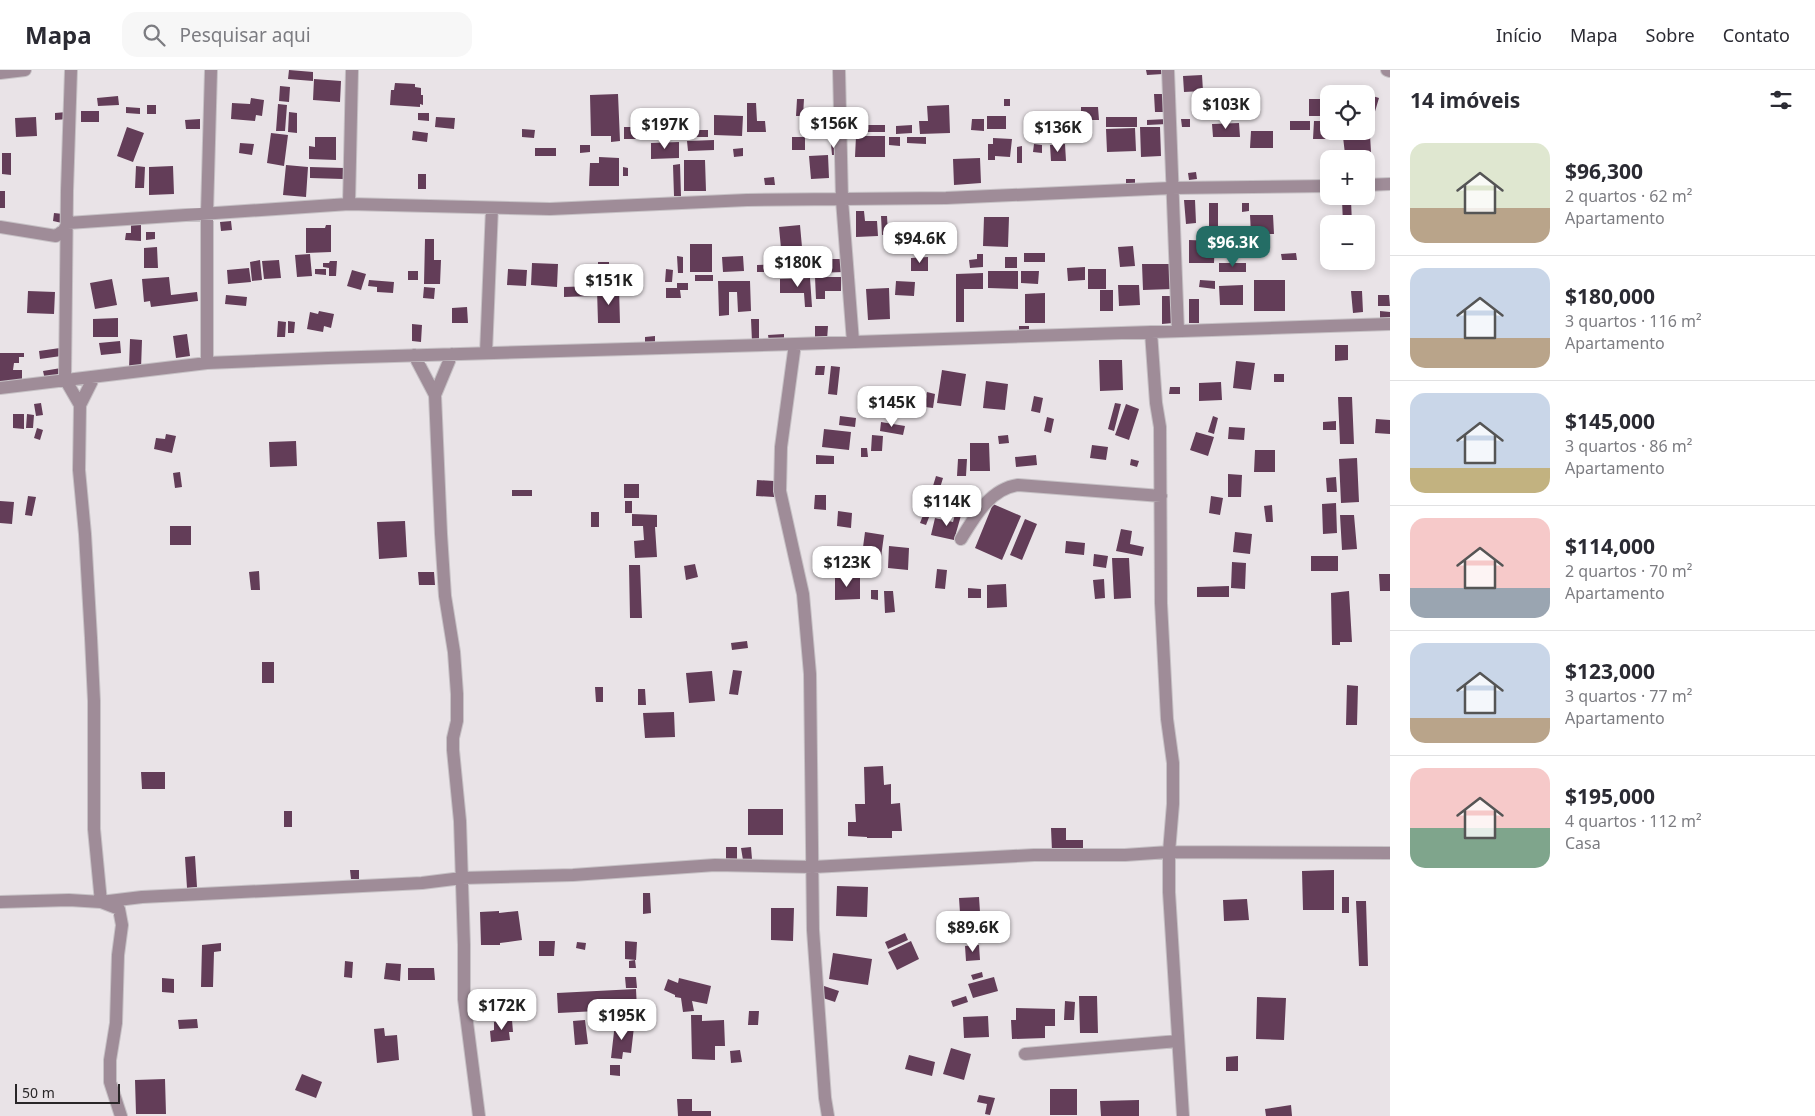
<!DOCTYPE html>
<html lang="pt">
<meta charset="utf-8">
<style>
body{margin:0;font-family:"Noto Sans",sans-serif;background:#f7f7f7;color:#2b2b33;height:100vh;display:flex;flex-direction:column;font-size:19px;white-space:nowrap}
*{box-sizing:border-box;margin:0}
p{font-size:16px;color:#7c7c81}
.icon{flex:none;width:28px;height:28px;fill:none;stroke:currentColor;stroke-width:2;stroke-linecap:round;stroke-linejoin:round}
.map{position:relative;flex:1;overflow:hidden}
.side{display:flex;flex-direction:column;background:#fff;width:425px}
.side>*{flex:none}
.tools{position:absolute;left:1320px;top:15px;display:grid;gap:10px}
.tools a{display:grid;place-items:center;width:55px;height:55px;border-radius:10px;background:#fff;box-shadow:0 2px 8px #0003;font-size:25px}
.scale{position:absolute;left:15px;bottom:12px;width:105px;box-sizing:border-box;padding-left:5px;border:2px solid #292628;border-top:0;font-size:14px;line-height:18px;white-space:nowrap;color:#292628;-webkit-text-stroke:4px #e9e3e7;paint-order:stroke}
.price{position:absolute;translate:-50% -42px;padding:0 11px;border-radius:10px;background:#fff;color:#222;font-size:16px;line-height:32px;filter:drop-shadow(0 1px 2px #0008)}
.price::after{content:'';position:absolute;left:50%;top:30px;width:15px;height:11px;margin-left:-8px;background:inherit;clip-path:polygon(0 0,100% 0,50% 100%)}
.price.selected{background:#246d65;color:#fff}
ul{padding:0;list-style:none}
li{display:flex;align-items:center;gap:15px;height:125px;padding:0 20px}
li+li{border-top:1px solid #e1e1e2}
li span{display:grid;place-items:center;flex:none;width:140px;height:100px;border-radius:15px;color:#555}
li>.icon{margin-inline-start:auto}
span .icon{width:60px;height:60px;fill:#fffc;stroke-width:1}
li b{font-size:21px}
h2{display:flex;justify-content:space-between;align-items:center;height:60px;padding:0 20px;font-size:21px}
header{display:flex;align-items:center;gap:30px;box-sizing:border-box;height:70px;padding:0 25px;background:#fff;border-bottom:1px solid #e1e1e2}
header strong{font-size:24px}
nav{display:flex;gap:28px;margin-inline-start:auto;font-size:18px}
.search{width:350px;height:45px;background:#f7f7f7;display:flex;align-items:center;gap:12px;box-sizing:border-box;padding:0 18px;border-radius:15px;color:#7c7c81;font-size:19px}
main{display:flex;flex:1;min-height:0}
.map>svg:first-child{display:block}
</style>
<header>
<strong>Mapa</strong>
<div class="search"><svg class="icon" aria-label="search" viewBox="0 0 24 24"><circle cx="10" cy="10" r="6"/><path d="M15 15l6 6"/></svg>Pesquisar aqui</div>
<nav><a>Início</a><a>Mapa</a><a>Sobre</a><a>Contato</a></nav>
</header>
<main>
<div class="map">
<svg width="1390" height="1046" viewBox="0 0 1390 1046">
<rect width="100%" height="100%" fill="#e9e3e7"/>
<path fill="#633d58" d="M289,0L313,2V11L288,9Z
M1146,0H1162L1163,4L1147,5Z
M1202,5L1203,21L1184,22L1183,6Z
M314,9L341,11L340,32L313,30Z
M395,13L415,14V17L421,18V25H423V35L420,34V37L390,35L391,20H394Z
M280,16L290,17L289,32L279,31Z
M618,24L620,71L611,72V66H591L590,25Z
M1154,24H1166L1167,42H1155Z
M1223,24H1242V48H1224Z
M1366,24L1379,28L1371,55L1366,54Z
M118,26L119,35L98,36L97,28Z
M251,28L264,30L262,46L256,45L255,51L231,49L232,33L250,34Z
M797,29H804L803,46H796Z
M1004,29H1010V36H1004Z
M1309,29H1329V46H1309Z
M747,33H756L757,51H765L766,62H747Z
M278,34L287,35L285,61H276Z
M147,35H156V44H147Z
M949,35L950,63L920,64L919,51H928L927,36Z
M126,37L140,38V44L126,43Z
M811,37L827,39L826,60L809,58Z
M1081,37H1098L1099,50H1081Z
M81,41H99V52H81Z
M67,42L68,49L55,50V43Z
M289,42L297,43V63L288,62Z
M418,43H429V51L418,50Z
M650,45V65H645V69H624V57H637V46Z
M714,45L743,46L742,66L714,65Z
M987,46H1006V59H987Z
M36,47L37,66L16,67L15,48Z
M436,47L455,48L454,59L435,57Z
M1106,47H1137V57H1106Z
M200,49V59H186L185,50Z
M972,49H984V61L971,60Z
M1167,49V54L1147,55V50Z
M1181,49H1190V57H1182Z
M1290,51H1310V60H1290Z
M1314,51H1329V61H1339V69H1313Z
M1239,53L1240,67H1213L1212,54Z
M671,55H679V61L672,62Z
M855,55H885V62H855Z
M912,55V63L896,64V56Z
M127,57L144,63L133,92L117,86Z
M1140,57H1160L1161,86L1141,87Z
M1029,58L1043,59L1042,66L1029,65Z
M1135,58L1136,81L1107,82L1106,59Z
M522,59L535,60L534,68L522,67Z
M1047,59L1054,60L1053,70H1046Z
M689,60H708V67H690Z
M413,61L428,63L427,72L412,70Z
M1251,61H1273V78H1250Z
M271,63L288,65L284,96L267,93Z
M1370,65L1371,82L1345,84L1343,67Z
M856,66H885V87H855Z
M315,67H336V90L309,89V76L315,77Z
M792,67H805V80H792Z
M889,67H900V76L889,75Z
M907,67H926V74L907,73Z
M993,68L1012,69L1010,87L995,86V90H988V74H993Z
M714,70V80L688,81L687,71Z
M679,72V88L651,89V73Z
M240,73L254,74L252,85L239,83Z
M836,73L837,85H832L831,74Z
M1034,74L1042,75V83L1033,82Z
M1065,74L1066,91H1051L1050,75Z
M580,75H590V82L580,83Z
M1022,76V93H1017V77Z
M535,78H556V86H535Z
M743,78V86L734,87L733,79Z
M2,83H11V105L2,104Z
M828,85L829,108L811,109L809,86Z
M599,87L619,88V116H589L590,93H599Z
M980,88L981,113L954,115L953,89Z
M684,90H705L706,121H684Z
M680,94L681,126H674L673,95Z
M286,95L308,97L306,127L283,125Z
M136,96L145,97L144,118H135Z
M173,96L174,124L149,125V97Z
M310,97L344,98L343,109L310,108Z
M623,97L628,98V106H623Z
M1196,102L1197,109L1189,110L1188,103Z
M418,104H426V119H418Z
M774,107L775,115H765L764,108Z
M1126,109H1135V118L1126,117Z
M0,121H5V138H0Z
M1184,130H1195L1196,153L1186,154Z
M1342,130H1351L1352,154H1343Z
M1209,133H1218V166H1209Z
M1242,133H1249V141L1242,142Z
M856,141H864L865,151H877L878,166L856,167Z
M54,143L63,144L62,153L53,151Z
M1250,145H1273L1274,164H1251Z
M881,146H887L888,164L882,165Z
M984,147H1009L1008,177L983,176Z
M231,151L232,160L221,161L220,152Z
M141,152V171L125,170L126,163H131V153Z
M326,155H331V182L306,183V158H325Z
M800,155L803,188L782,189L779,157Z
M1372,155L1373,178H1366V156Z
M146,162H155V169L146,170Z
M925,165L941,167L940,175L924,172Z
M1249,168V185L1219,186L1218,169Z
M425,169H434V190H441L440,214H424Z
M1189,170L1215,171L1214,193H1189Z
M690,174H712V202H690Z
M1133,176L1135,196L1120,197L1118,177Z
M157,177L158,198H144V178Z
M1024,183H1045V192H1024Z
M1296,183L1297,190H1282L1281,184Z
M310,184L312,206L297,207L295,185Z
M977,184H983V197L970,198L969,190L977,189Z
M677,186L683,187V203H678Z
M743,186L744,201L723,202L722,187Z
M928,187V201H911V188Z
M1005,187H1017V198H1005Z
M815,189H844V202L815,203Z
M260,190L262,210L252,211L250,192Z
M279,190L281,208L264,209L262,191Z
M330,191H337L336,206H329V198L323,197V193H329Z
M598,192H609V201H598Z
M532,193L558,194L557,217L531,215Z
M801,193H810V204H801Z
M1219,193H1246V202H1219Z
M777,194V202H757V195Z
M1142,194H1171L1172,219L1143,220Z
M1085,197V210L1068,211L1067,198Z
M249,198L251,212L228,214L227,200Z
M315,199H326V205L315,204Z
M508,199L527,200L526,216L507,215Z
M666,199L673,200L672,212H665Z
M1088,199H1106V219H1088Z
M352,200L366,204L361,220L347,216Z
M408,201H418V210H408Z
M988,201H1018V219L988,218Z
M1021,201H1039L1038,214L1021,213Z
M983,203V219H964V252H956V204Z
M695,205H713V211H695Z
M169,207L171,225L197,222L198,231L151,237L150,231L144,232L142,209Z
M815,207H841V221H825V229H816Z
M810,208L812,237H805L804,223H780V209Z
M112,209L117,235L95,239L90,213Z
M369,210L394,212L393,223L377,222V217L368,216Z
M1200,210L1215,211V219L1199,217Z
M1254,210H1285V241H1254Z
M718,211H750L751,241L738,242L737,222H729V245L719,246Z
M896,211L915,212L914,226L895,225Z
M677,213H688V220H680L681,228H666V218H677Z
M1118,215H1139L1140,235L1119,236Z
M1243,215V235H1220L1219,216Z
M593,216V226L564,227V217Z
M424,217L435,218L434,229L423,228Z
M619,218L620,253H598L597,219Z
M889,218L890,249L868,250L866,219Z
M1100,220H1113V241H1100Z
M28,221L55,222L54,244L27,243Z
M1351,221H1362L1363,242L1353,243Z
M1045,223V253H1025V224Z
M226,225L247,227L246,236L225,234Z
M1378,225H1389L1390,236H1378Z
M1162,226H1172L1173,253L1162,254Z
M1189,229H1199V253H1189Z
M467,237L468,253H452V238Z
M319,241L334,244L331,258L324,256L323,262L307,259L310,242L318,244Z
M1380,241L1390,242V249H1380Z
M118,248V267H93V249Z
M751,249H759V272H752Z
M278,251L286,252L285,267H277Z
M288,251L295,252L294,263H288Z
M412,254L422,255L421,272L412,271Z
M815,256H828L827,270H815Z
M1019,256H1029V263H1019Z
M187,264L190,286L176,288L173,266Z
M784,264V272H769L768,265Z
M655,266V274H645V267Z
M130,269L142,270L141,299H129Z
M120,271L121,283L101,285L99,273Z
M1335,275H1348V290L1335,291Z
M60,278L61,286L40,289L39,281Z
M0,283H24V287H19V293H14L13,300H22V310L0,313Z
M1099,290H1122L1123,320L1100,321Z
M1236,291L1255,293L1251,320L1233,318Z
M816,296H825L824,305H815Z
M831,296L840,297L837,325L828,324Z
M61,298L62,308L45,310L43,301Z
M942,300L966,304L961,336L937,333Z
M1274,304H1284V312H1274Z
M986,311L1008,314L1005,340L983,338Z
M1221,312L1222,330L1199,331V313Z
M1170,317H1180V324H1169Z
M927,322L935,324L933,338L925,337Z
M1034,326L1043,328L1040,343L1031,341Z
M1338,327H1352L1354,374H1340Z
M41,333L43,345L36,346L34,334Z
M1115,333L1121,334L1114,361L1108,359Z
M1126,334L1139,339L1129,370L1115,365Z
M13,344H24V359L13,358Z
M27,344L34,345L33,358H26Z
M840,346L856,348L855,357L839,355Z
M1213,346L1218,348L1214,364L1208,362Z
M1047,347L1054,349L1051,363L1044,361Z
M1376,349L1390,350V364L1375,363Z
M1336,351V360H1323V352Z
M881,352L905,356L903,365L880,361Z
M1229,357L1245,358L1244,370L1228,369Z
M37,358L43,360L40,370L34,368Z
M824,359L851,362L849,380L822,377Z
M1196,362L1214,367L1208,386L1190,380Z
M166,364L176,366L172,383L154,379L156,368L165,369Z
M872,365L883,366L882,381H871Z
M1008,365L1009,373L999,374L998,366Z
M296,371L297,396L270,397L269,372Z
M970,373H989L990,401H970Z
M1092,375L1108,377L1106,390L1090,388Z
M861,378H867L868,387H861Z
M1255,380H1275V402H1254Z
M816,385L834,386V394H816Z
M1036,385L1037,395L1016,397L1015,387Z
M1357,388L1359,432L1341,433L1339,389Z
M958,389H967L966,406H957Z
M1131,389L1139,391L1137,397L1130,395Z
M180,402L182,417L175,418L173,403Z
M1228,404L1242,405L1241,427H1228Z
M936,406L943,408L936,431L929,429Z
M1336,407L1337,422H1327L1326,408Z
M757,410L774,411V427L756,426Z
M624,414H639V428H624Z
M512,420H532V426H512Z
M815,425H826V440L814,439Z
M28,426L36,427L32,446L25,445Z
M1211,426L1223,428L1220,445L1209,443Z
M0,431L14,432L12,454L0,453Z
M625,431H632V443H625Z
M1336,433L1337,463L1323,464L1322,434Z
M993,434L1021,446L1002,490L975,478Z
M927,435L933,437L926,455L920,453Z
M1272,435L1273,452H1266L1264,436Z
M956,440L962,442L954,470L931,465L935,448L953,452Z
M838,441L852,443L851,458L837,456Z
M591,442H599V457H591Z
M632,444L657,445V457H655L657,487L635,488L634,471L644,470L643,456H632Z
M1340,445H1354L1357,479L1342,480Z
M1025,449L1037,454L1022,490L1010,485Z
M405,451L407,487L379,489L377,452Z
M170,456H191V475H170Z
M1121,459L1132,461L1130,474L1144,477L1142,486L1116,481Z
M865,462L884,465L879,502L860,500Z
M1235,462L1252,464L1250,484L1233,482Z
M1066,471L1085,473L1084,485L1065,483Z
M889,476L909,478L908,500L888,498Z
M1094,484L1108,486L1106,498L1093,496Z
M1311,486H1338V501H1311Z
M1112,488H1129L1131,528L1114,529Z
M1232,492L1246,493L1245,519L1231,518Z
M695,494L698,507L686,510L684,496Z
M629,495H640L642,548H630Z
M937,499L947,500L945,519L935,518Z
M259,501L260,520H251L249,502Z
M418,502H434L435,515H419Z
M1379,504H1390V521H1380Z
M835,507H860V529L835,530Z
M1104,509L1105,528L1095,529L1093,510Z
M1006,514L1007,537L987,538V515Z
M1229,516V527H1197V517Z
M968,518L981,519V528H968Z
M871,520H878V530L871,529Z
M884,521H893L895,542L885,543Z
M1349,521L1352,572H1340V575H1332L1331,523Z
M747,571L748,578L732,580L731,573Z
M262,592H274V613H262Z
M733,600L742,601L738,625L729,624Z
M712,601L715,631L689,633L686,603Z
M1347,615L1358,616L1357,655H1346Z
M595,617H603V632H596Z
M638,619H645L646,635H638Z
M674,642L675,667L645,668L643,643Z
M883,696L884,715L891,714V734L900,733L902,761H892V768H867V767L848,766V752H856L855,734H865L864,697Z
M141,702H165V719H142Z
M748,739H783V765H748Z
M284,741H292V757H284Z
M1051,758H1066V770H1083V779L1052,781Z
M726,777H737V792H726Z
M751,777L752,789L743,790L741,778Z
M195,786L197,817L187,818L185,787Z
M350,800H359V809H351Z
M1334,800V840H1303L1302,801Z
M837,816L868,817L867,847L836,846Z
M643,823H650L651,843L643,844Z
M979,827L980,842L960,843L959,828Z
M1342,827H1349V843H1342Z
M1247,829L1249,850L1224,851L1223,830Z
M1356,831H1366L1368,896H1359Z
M771,838H794L793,871L771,870Z
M499,841V843L518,841L522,870L500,873V875H481L480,842Z
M905,863L908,870L888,879L885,872Z
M539,871H555L554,886H539Z
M625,871L637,872L636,890L625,889Z
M911,871L919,889L897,900L888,882Z
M577,872L586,873L585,880L576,878Z
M221,873V881L214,882L213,917H201L202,875Z
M979,875L980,890L966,891L965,876Z
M833,883L872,889L868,915L829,909Z
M635,890L636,898H629V891Z
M345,891L353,892L352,908L344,907Z
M386,893L401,894L400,911L384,909Z
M408,898H434L435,910H408Z
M982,902L983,907L973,910L971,905Z
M625,907H636L637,918H626Z
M994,907L998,921L973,928L968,914Z
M162,908L174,909V923L162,922Z
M679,908L711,916L707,934L692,931L694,941L683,942L681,928L675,927V925L664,920L668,909L678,913Z
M824,916L839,921L835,932L820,927Z
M636,919L637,939L558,943L557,923Z
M505,926L527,930L524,946L501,941Z
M966,926L968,932L953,937L951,931Z
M1079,926H1097L1098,963H1080Z
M1257,927L1286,928L1284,970L1256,969Z
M1065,931L1075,932L1074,950H1064Z
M1016,938L1055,939V956H1045V968L1012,969L1011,950H1016Z
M749,941H759L758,955H748Z
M691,945H702V951L724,950L725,976H715V990L692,989Z
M988,946L989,967L964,968L963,947Z
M197,949L198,958L179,959L178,950Z
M512,950L513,962H509L510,970L491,972L490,961L494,960V952Z
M585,950L588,974L575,975L573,951Z
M615,953L634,957L631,983L623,982L622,989L611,988Z
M384,958L385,966L397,965L399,990L377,993L374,959Z
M951,978L971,984L964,1010L943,1004Z
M740,980L742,992L731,993L730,981Z
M909,985L935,992L932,1006L905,999Z
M1238,986V1001H1226V987Z
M610,995H620V1006L610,1005Z
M302,1004L322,1012L316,1028L295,1020Z
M165,1009L166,1044H136L135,1010Z
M1050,1019H1077V1045H1050Z
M979,1025L995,1028L990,1045L985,1044L987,1034L977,1032Z
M677,1029H692V1041H711V1046H678Z
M1139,1030V1046H1101L1100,1031Z
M1291,1035L1292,1046H1266L1265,1039Z"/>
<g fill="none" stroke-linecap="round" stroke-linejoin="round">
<defs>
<path id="minor" d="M71,0L67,121L65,309L80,335
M352,0L349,134L550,139L747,130L946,128L1172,118L1329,116
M839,0L842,130L853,272
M1168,0L1178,261
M1387,0L1390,1
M0,3L25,0
M1366,115L1390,114
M0,157L56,166L64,160L68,153L349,134
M1151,262L1156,333L1160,357L1161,533L1167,649L1173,693V734L1169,782L1390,783
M795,274L781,377L780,421L803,524L810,604L813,860L825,1028L828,1046
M486,283L492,138
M452,284L435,325L441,464L445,526L454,582L457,624V651L453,668V680L460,751L464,875V929L479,1046
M414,285L435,325
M207,293V143L211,0
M94,307L80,335L79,400L85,464L91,568L94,631V759L101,832L119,839L122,855L118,885L116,953L110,990V1012L121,1046
M0,318L207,293L328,288L795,274L1390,254
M961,469C975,446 990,419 1018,415L1161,426
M0,832L69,830L101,832L142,827L422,813L462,808L573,805L715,795L813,797L1034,785H1125L1169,782V822L1183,1046
M1025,984L1178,971"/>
</defs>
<use href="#minor" stroke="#c6c1c5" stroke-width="14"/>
<use href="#minor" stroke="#9f8c98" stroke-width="12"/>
</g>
</svg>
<div class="tools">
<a><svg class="icon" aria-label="locate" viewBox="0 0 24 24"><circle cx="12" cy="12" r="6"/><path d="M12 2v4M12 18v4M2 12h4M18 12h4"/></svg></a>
<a>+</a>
<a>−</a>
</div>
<div class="scale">50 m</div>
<b class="price" style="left:1226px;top:60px">$103K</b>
<b class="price" style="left:834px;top:79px">$156K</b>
<b class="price" style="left:665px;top:80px">$197K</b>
<b class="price" style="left:1058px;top:83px">$136K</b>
<b class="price" style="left:920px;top:194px">$94.6K</b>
<b class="price selected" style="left:1233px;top:198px">$96.3K</b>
<b class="price" style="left:798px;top:218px">$180K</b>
<b class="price" style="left:609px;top:236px">$151K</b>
<b class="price" style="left:892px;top:358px">$145K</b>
<b class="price" style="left:947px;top:457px">$114K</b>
<b class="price" style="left:847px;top:518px">$123K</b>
<b class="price" style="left:973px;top:883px">$89.6K</b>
<b class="price" style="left:502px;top:961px">$172K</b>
<b class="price" style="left:622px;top:971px">$195K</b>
</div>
<section class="side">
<h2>14 imóveis<svg class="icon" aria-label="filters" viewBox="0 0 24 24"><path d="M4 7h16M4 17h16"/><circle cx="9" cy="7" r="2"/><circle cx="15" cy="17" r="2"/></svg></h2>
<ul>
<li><span style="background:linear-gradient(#dfe7d0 65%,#b9a48a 0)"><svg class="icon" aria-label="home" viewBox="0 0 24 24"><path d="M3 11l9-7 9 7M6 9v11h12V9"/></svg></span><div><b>$96,300</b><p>2 quartos · 62 m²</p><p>Apartamento</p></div></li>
<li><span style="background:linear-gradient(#c9d6e8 70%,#b9a48a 0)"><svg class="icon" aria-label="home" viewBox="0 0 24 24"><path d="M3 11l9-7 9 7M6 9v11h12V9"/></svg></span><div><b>$180,000</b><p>3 quartos · 116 m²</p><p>Apartamento</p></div></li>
<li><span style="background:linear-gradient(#c9d6e8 75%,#c2b280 0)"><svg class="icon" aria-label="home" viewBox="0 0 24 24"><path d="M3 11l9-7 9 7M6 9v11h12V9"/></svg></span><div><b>$145,000</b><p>3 quartos · 86 m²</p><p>Apartamento</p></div></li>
<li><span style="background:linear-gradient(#f6c9c9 70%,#9aa5b1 0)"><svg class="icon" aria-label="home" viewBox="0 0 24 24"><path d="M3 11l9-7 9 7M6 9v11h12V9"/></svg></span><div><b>$114,000</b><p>2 quartos · 70 m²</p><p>Apartamento</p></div></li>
<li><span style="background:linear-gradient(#c9d6e8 75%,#b9a48a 0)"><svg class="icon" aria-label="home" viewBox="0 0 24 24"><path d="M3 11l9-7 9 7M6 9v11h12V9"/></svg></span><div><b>$123,000</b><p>3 quartos · 77 m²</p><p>Apartamento</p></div></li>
<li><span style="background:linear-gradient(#f6c9c9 60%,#7fa58c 0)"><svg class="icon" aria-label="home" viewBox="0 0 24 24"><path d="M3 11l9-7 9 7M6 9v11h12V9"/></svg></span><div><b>$195,000</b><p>4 quartos · 112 m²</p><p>Casa</p></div></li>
</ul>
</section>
</main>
